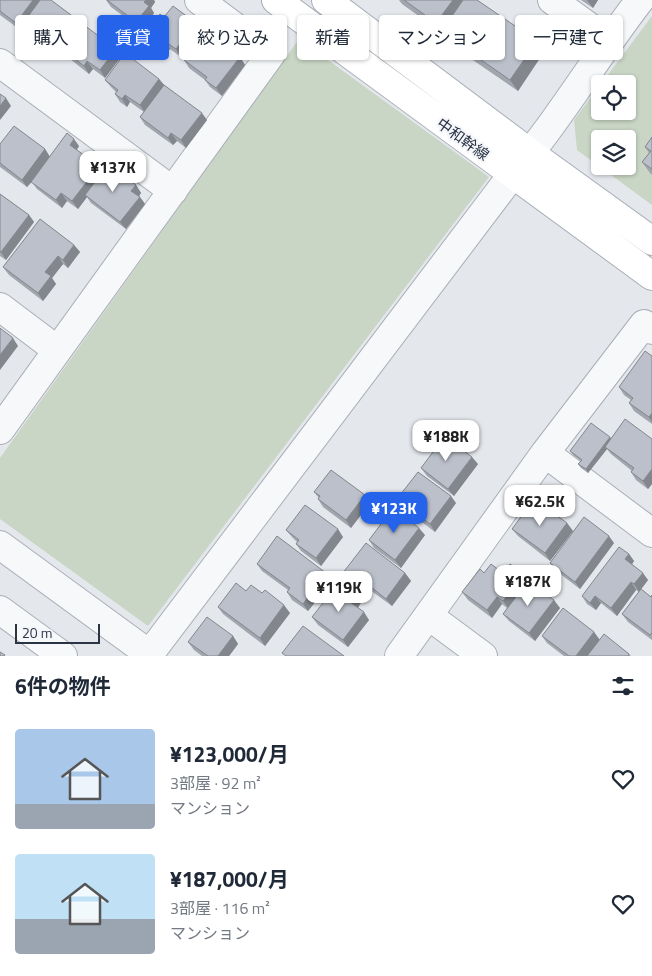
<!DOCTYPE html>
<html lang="ja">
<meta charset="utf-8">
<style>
body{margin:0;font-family:"Titillium Web","Noto Sans JP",sans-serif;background:#f2f2f3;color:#1f2937;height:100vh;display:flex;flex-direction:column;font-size:19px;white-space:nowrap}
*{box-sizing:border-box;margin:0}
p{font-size:16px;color:#747a83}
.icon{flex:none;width:28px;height:28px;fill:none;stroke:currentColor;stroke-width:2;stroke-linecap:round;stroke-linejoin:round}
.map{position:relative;height:656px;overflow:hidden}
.side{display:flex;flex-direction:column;background:#fff;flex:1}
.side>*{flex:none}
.hud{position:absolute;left:15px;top:15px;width:622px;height:45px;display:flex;gap:10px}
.tools{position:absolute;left:591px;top:75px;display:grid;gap:10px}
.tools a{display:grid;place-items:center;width:45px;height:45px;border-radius:5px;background:#fff;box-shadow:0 1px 4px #0004;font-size:25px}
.scale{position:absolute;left:15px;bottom:12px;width:85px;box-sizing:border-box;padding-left:5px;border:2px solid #2b3445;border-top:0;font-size:14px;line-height:18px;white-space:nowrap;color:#2b3445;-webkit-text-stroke:4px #f4f6f9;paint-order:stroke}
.price{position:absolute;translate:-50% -42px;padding:0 11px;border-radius:10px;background:#fff;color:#222;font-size:16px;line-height:32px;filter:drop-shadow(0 1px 2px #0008)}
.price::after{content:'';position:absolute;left:50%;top:30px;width:15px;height:11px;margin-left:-8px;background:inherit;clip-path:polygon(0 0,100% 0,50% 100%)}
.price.on{background:#2563eb;color:#fff}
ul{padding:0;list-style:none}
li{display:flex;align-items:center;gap:15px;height:125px;padding:0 15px}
li span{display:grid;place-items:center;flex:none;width:140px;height:100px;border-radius:5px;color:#555}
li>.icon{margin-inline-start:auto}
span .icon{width:60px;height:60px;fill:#fffc;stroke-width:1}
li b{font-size:21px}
h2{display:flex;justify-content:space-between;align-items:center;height:60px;padding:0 15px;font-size:21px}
.tag{padding:0 18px;border-radius:5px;background:#fff;box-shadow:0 1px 4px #0004;font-size:18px;line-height:45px}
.tag.on{background:#2563eb;color:#fff}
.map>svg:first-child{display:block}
</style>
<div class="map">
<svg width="652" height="656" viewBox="0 0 652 656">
<rect width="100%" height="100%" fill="#e4e7ec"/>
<path fill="#c9d6c5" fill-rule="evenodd" d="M652,16V205L577,150L574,120L600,85V111H628V84H601ZM600,139H628V166H600Z
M299,39L489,177L148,626L0,519V458Z"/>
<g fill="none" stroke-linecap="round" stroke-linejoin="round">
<defs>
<path id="minor" d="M552,0L609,41
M0,63L173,191
M0,307L57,350
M0,430L271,54L199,0
M545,453L644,324L652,330
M0,545L152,656
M0,610L63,656
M429,616L483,656
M148,656L512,175C559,120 596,57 640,0
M399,656L545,453L652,533"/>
<path id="secondary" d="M276,0L652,276
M326,0L530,153L652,241"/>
</defs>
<use href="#minor" stroke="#a9aeb7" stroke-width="30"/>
<use href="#secondary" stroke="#a9aeb7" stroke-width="30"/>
<use href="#minor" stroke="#f7f8fa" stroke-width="28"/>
<use href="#secondary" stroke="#fff" stroke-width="28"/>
</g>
<path fill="#a1a5ae" d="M0,0L79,21L83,27L121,57L105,78L93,69L89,74L70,59L64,51L68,46L57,38L46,52L24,36L19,29L0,15Z
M106,0H154L155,2L151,8L154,13L142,30L111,7Z
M399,0H477L544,52L518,91L448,43L441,32L402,4Z
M581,0H598L593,8Z
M164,17L196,23L202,30L181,57L170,49L166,53L151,42L145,34Z
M240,57L245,65L222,96L210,87L205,80L189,68L184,60Z
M159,79L164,85L207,120L186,148L177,141L173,145L145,125L140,117L144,112L130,102L127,107L120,102L115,94L116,92L111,87L105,80Z
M652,137V175L650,173L642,162L649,153L645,147Z
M0,144L45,149L50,157L79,146L77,150L99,166L103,172L136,185L141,193L139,196L145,204L126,229L91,203L87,197L78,209L67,201L62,208L37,189L32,182L27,187L0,167Z
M0,194L29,215L34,222L6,260L0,256Z
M74,245L80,252L68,268L63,264L52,278L56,284L43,301L9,275L3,267Z
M652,356V424L634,411L629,403L631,400L624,395L619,387Z
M611,439H652V484L648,489L636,480L631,472L632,471L611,454L607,449L588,473L581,468L578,464L581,461L573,455L570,451Z
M478,464L454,496L427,476L421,468Z
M314,492L365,495L370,503L351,528L323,507L318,499L319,498Z
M397,499L456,503L435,532L402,507Z
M536,511L567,523L573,531L550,561L518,536L512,529Z
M286,530L343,537L321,566L301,551L296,544L297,542L292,537Z
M425,535L401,568L374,548L369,540Z
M614,543L580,589L555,570L550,563Z
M629,554L634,561L632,564L648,580L641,589L651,597L652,595V640L628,622L622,614L639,592L636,590L617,616L601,603L596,610L587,604L582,596Z
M257,564L326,573L332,581L308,611L292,600L287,592L288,590L262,571Z
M405,573L411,581L392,606L370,590L366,596L348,582L342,574Z
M484,573L524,574L529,581L560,608L535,641L509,621L503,614L507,608L502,604L492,618L468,600L462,592Z
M246,591L290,613L265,646L223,614L218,607Z
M357,594L362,601L358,608L369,620L348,647L318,625L312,617L340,596Z
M594,632L599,640L629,654L631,656H564L547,643L542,636Z
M233,636L238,644L229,656H202L194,650L188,642Z"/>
<path fill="#83868d" d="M33,0H45L21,31L16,23Z
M146,0H154L155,2L151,8L154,13L142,30L136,22Z
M453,0H469L443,34L436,23Z
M587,0H598L593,8Z
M79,21L84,28L70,48L64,40Z
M196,23L202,30L181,57L176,49Z
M51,31L57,38L46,52L40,45Z
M164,41L170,49L166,53L161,46Z
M537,41L544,52L518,91L510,80Z
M116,49L121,57L105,78L100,70Z
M240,57L245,65L222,96L216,88Z
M87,61L93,69L89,74L84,66Z
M159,79L165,86L145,113L140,105Z
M125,95L130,102L127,107L122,99Z
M6,98L11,106L0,120V106Z
M202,113L207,120L186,148L181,140Z
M171,133L177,141L173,145L168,138Z
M74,139L79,146L75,152L70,145Z
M45,149L50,157L27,187L22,180Z
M99,166L104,174L85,195L87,197L78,209L72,201Z
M136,185L141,193L137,199L131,191Z
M61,193L67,201L62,208L56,200Z
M140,197L145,204L126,229L120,222Z
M29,215L34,222L6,260L1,252Z
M74,245L80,252L68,268L63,260Z
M58,256L63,264L52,278L56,284L43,301L38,293L45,272Z
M13,338L18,346L0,370V355Z
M652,413V422L649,417Z
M610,437L613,441L605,447L607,449L588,473L586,469Z
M472,457L478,464L454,496L448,489Z
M652,469V484L648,489L643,481Z
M365,495L370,503L351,528L346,520Z
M451,496L456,503L435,532L430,524Z
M567,523L573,531L550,561L545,553Z
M419,528L425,535L401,568L395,560Z
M338,529L343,537L321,566L316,558Z
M609,536L614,543L580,589L575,582Z
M629,554L634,561L630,567L625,559Z
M326,573L332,581L308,611L303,604Z
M405,573L411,581L392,606L386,599Z
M643,573L648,580L639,592L634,584Z
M524,574L529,582L509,609L503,601Z
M365,582L370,590L366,596L361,588Z
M631,582L636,590L617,616L611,608Z
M357,594L362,601L356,610L350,602Z
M595,596L601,603L596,610L590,603Z
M497,597L502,604L492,618L487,610Z
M554,600L560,608L535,641L529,633Z
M284,605L290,613L265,646L260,638Z
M364,612L369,620L348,647L343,640Z
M594,632L600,640L588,656H576Z
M233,636L238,644L229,656H218Z"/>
<path fill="#bbc0ca" stroke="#83868d" d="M0,0H33L16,23L0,11Z
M40,0H51L79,21L64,40L51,31L40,45L19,29Z
M107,0H146L144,2L149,6L136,22Z
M404,0H453L436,23Z
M463,0H477L537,41L510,80L441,32Z
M173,6L196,23L176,49L164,41L161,46L145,34L160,14L164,17Z
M84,25L116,49L100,70L87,61L84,66L64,51Z
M205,31L240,57L216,88L205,80L207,77L184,60Z
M125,53L159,79L140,105L125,95L122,99L115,94L118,90L105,80Z
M164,85L202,113L181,140L171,133L168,138L140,117Z
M0,94L6,98L0,106Z
M14,126L45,149L22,180L0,163V144Z
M67,133L74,139L70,145L99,166L72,201L61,193L56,200L31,182Z
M652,137V169L642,162L651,151L645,147Z
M108,165L136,185L131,191L140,197L120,222L85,195Z
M0,194L29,215L1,252H0Z
M40,219L74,245L63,260L58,256L45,272L51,276L38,293L3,267Z
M0,328L13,338L0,355Z
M645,351L652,356V413L649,417L629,403L633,398L619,387Z
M625,419L652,439V469L643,481L631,472L634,468L605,447Z
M591,423L610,437L586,469L578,464L582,460L570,451Z
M445,436L472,457L448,489L421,468Z
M331,470L365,495L346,520L318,499L320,496L314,492Z
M418,472L451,496L430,524L397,499Z
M541,504L567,523L545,553L512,529L529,506L536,511Z
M305,505L338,529L316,558L296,544L299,540L286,530Z
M393,508L419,528L395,560L369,540Z
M584,517L609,536L575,582L550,563Z
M277,536L326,573L303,604L287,592L290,588L257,564Z
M366,543L405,573L386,599L365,582L361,588L342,574Z
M619,547L629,554L625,559L643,573L634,584L631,582L611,608L595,596L590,603L582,596Z
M491,564L503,573L510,564L524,574L503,601L497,597L487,610L462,592L480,569L484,573Z
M528,581L554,600L529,633L503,614Z
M236,583L246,591L251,585L262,593L265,590L284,605L260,638L218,607Z
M347,586L357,594L350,602L364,612L343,640L312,617L333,590L340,596Z
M641,589L651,597L652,595V633L650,635L622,614Z
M563,608L594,632L576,656H569L542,636Z
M207,617L233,636L218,656H208L188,642Z
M303,626L344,656H286L282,653Z
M604,634L629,654L628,656H587Z
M0,652L5,655L4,656H0Z"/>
<g text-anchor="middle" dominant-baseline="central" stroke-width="4.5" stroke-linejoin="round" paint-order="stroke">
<g font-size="15" fill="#2b3445" stroke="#f4f6f9">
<text transform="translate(463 139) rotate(36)">中和幹線</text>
</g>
</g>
</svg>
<div class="tools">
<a><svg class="icon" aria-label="locate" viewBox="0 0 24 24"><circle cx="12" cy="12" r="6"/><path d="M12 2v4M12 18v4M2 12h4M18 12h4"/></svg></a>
<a><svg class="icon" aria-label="layers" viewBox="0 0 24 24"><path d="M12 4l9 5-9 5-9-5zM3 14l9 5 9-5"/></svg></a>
</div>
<div class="scale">20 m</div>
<b class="price" style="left:113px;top:193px">¥137K</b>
<b class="price" style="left:446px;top:462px">¥188K</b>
<b class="price" style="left:540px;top:527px">¥62.5K</b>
<b class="price on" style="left:394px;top:534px">¥123K</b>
<b class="price" style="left:528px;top:607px">¥187K</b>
<b class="price" style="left:339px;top:613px">¥119K</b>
<div class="hud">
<a class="tag">購入</a>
<a class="tag on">賃貸</a>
<a class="tag">絞り込み</a>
<a class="tag">新着</a>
<a class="tag">マンション</a>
<a class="tag">一戸建て</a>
</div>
</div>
<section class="side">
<h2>6件の物件<svg class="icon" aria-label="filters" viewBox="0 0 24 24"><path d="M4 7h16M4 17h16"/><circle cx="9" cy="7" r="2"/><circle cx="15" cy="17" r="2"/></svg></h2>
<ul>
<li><span style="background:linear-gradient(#a9c7e8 75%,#9aa5b1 0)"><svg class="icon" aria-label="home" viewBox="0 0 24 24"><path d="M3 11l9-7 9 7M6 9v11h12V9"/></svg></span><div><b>¥123,000/月</b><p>3部屋 · 92 m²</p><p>マンション</p></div><svg class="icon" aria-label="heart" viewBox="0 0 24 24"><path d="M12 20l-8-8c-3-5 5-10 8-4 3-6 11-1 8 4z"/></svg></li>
<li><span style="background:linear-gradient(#bfe0f5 65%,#9aa5b1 0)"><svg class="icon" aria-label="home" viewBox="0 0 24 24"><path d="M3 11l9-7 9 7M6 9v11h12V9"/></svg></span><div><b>¥187,000/月</b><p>3部屋 · 116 m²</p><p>マンション</p></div><svg class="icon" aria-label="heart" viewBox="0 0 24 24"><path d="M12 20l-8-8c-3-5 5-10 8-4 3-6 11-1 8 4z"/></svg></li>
</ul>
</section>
